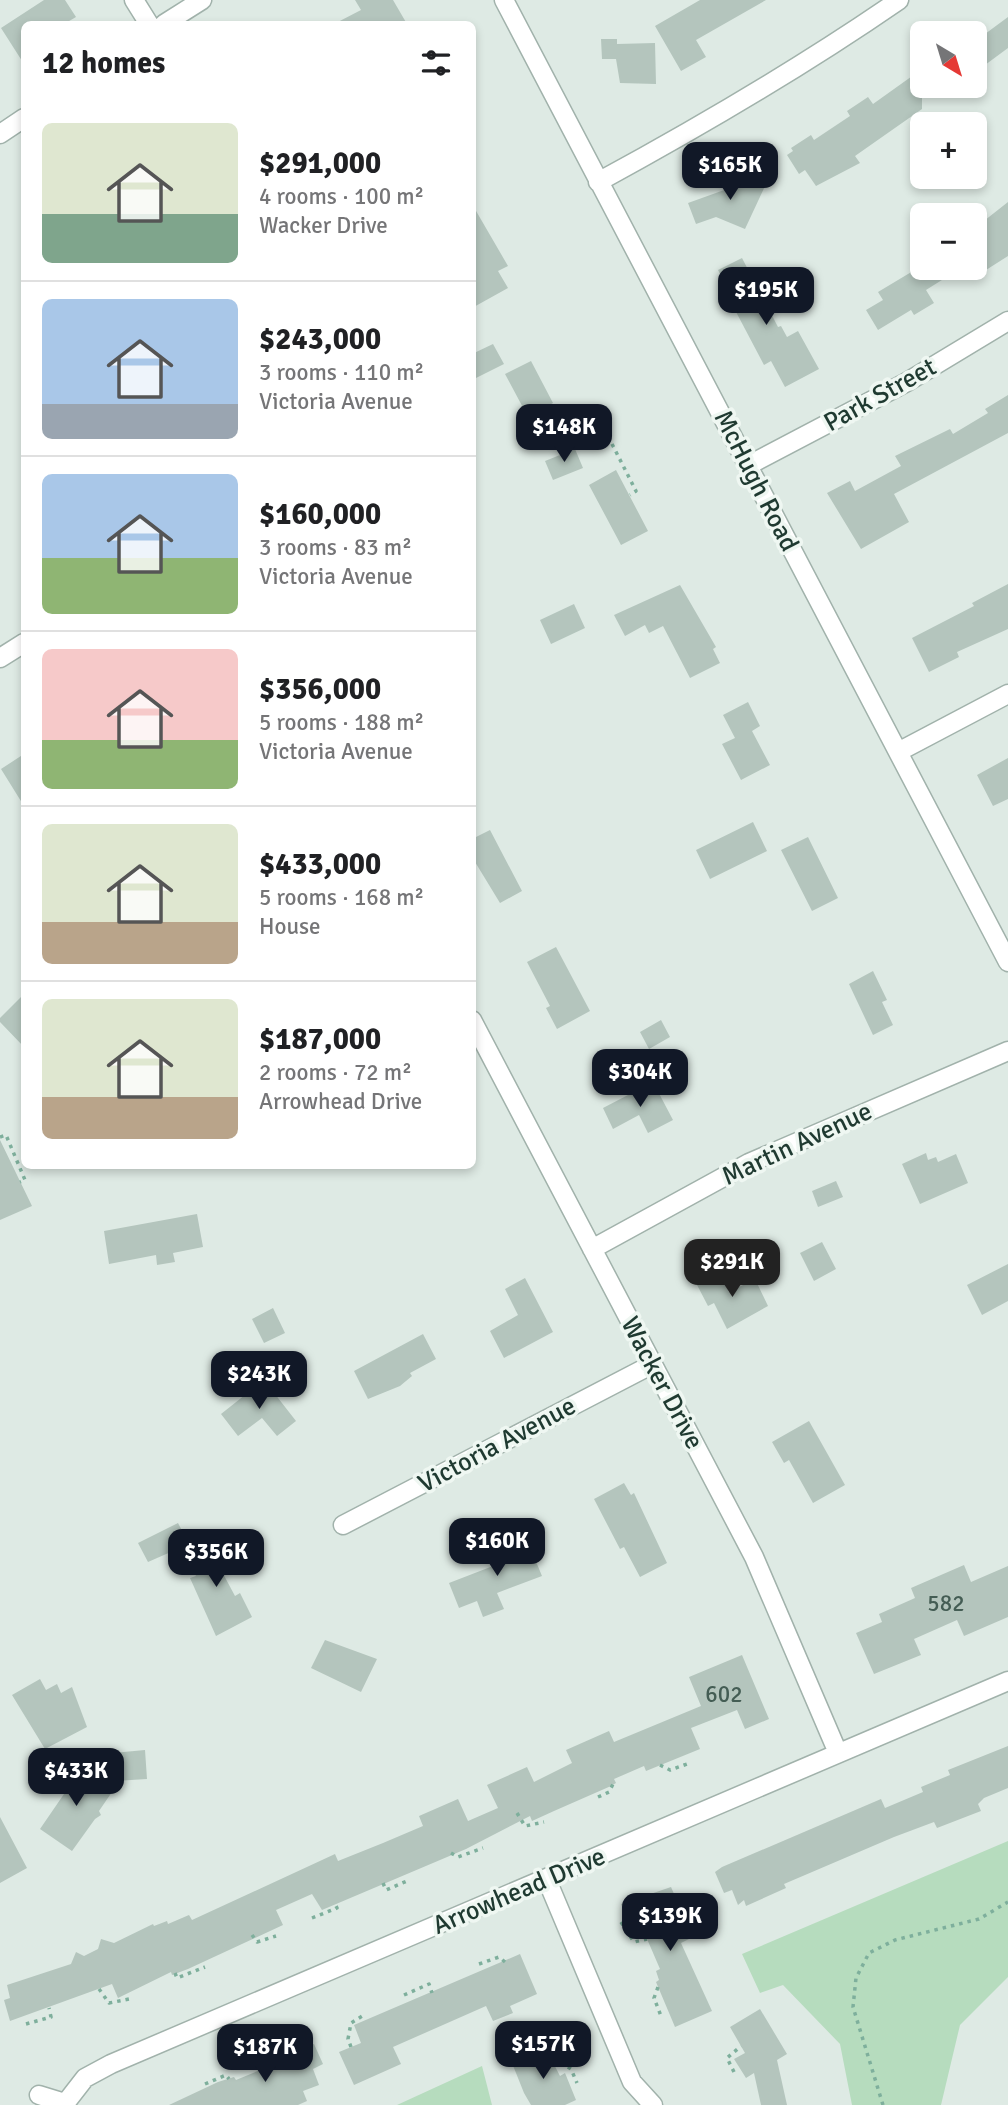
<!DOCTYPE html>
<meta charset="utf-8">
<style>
body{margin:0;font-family:Signika,sans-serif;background:#f2f2f2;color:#202124;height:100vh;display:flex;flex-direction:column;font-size:26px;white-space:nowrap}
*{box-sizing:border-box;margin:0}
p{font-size:23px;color:#757577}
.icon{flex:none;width:38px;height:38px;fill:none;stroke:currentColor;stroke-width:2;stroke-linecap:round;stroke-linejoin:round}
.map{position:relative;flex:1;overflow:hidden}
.drawer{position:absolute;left:21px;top:21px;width:455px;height:1148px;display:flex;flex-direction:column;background:#fff;border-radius:10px;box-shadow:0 4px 10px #0003}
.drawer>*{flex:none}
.needle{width:46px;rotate:142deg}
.buttons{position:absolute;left:910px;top:21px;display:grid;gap:14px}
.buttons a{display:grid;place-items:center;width:77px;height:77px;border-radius:10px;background:#fff;box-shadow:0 4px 10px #0003;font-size:35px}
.price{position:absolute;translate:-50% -60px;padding:0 16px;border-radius:14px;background:#111827;color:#fff;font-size:23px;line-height:46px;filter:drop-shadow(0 2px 4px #0008)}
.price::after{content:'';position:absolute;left:50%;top:42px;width:21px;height:16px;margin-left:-10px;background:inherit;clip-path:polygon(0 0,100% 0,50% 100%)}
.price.current{background:#222;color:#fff}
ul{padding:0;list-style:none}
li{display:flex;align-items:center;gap:21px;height:175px;padding:0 21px}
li+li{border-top:2px solid #e0e0e0}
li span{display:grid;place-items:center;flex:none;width:196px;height:140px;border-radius:10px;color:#555}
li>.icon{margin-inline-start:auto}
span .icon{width:84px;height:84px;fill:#fffc;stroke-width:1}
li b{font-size:30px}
h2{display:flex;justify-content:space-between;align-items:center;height:84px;padding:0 21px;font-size:30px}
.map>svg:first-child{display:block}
</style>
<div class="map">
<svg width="1008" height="2105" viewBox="0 0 1008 2105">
<rect width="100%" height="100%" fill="#deeae4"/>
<path fill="#b6dcbe" d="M1008,1841V1977L960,2025L941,2105H852L840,2044L783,1985L760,1993L742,1954Z
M482,2066L492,2105H397Z"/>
<path fill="#b4c5bd" d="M44,0H65L76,17L64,24H24V64L1,28Z
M355,0H393L407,24H334L361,10Z
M700,0H766L696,40L706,57L681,71L655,26Z
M1008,17V48L985,65V34Z
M601,39H617V44L655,43L656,84L620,83L616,59H602Z
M922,69V109L855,156L860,163L816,186L805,170L799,174L787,155L793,151L791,148L811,135L814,140L850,116L847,111L868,97L873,104Z
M736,170L766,184L745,229L716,217L696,224L688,203L727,189Z
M1008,202V256L975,277V228Z
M472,204L508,266L498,271L508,288L472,308Z
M742,258L778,327L781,326L787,337L798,331L819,369L785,387L771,361L764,365L725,291L728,289L718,270Z
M918,268H961L926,290L934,303L914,315L911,310L878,330L866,310L883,300L878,292Z
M493,344L504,364L472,380V354Z
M531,361L553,403L528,417L505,374Z
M1008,395V433L894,494L909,522L861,549L827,493L850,481L855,491L901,466L895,456L950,429L953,434L988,413L985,409Z
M575,449L583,468L553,480L545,461Z
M616,470L648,531L621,545L589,485Z
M1008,584V629L957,652L959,657L929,672L912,638L974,606L972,603Z
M680,585L716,647L713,649L720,663L690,678L663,626L649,633L645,625L625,636L614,615Z
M574,604L585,628L551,644L540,620Z
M748,702L760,726L752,731L770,765L741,780L722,744L735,738L723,715Z
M24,754V806L1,769Z
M1008,758V799L993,806L977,775Z
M753,822L767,851L710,879L696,850Z
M490,830L522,891L500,903L472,857V839Z
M808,837L838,898L812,911L781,850Z
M556,947L590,1011L557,1029L546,1008L550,1006L527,962Z
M873,971L887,1000L882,1002L893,1025L873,1035L849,984Z
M24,994V1047L0,1022V1018Z
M661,1020L670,1037L649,1049L640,1032Z
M653,1082L673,1120L648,1133L639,1115L613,1129L603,1108Z
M0,1140L32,1206L0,1220Z
M926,1153L928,1160L936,1157L938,1162L956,1154L968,1183L920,1204L902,1164Z
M836,1181L843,1197L818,1207L812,1191Z
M197,1214L203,1247L173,1253L175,1262L157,1265L156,1255L109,1264L104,1231Z
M822,1242L836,1269L814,1281L800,1253Z
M1008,1264V1301L982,1315L967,1285Z
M719,1271L729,1292L755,1279L768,1306L727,1329L714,1303L708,1306L696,1283Z
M525,1278L553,1332L504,1358L490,1331L518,1315L505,1289Z
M273,1308L285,1333L264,1343L252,1319Z
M423,1334L436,1359L410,1373L412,1376L400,1386L368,1399L354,1371Z
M264,1380L296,1421L277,1436L262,1418L238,1436L221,1414Z
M809,1421L845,1485L813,1503L789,1460L784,1463L772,1442Z
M624,1483L631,1495L634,1493L667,1563L640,1577L624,1547L620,1549L594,1499Z
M178,1523L189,1544L148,1562L138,1543Z
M214,1539L226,1565L220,1568L235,1596L240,1593L252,1617L216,1636L190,1578L196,1576L185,1555Z
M527,1540L542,1576L497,1593L504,1609L483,1617L477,1601L459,1608L449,1583L493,1566L489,1555Z
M964,1565L971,1582L1008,1566V1617L964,1636L957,1620L914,1639L921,1655L874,1674L856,1633L882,1622L879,1614L915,1598L911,1588Z
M325,1640L377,1659L361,1692L311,1668Z
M742,1655L769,1719L745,1729L737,1710L691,1728L700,1749L646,1771L644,1766L614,1779L616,1783L611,1786L554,1811L532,1821L530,1816L466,1849L322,1910L312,1894L276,1910L283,1925L188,1969L172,1975L171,1972L118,1998L112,1984L10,2021L4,2000L10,1998L7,1985L71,1964L76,1952L84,1956L98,1949L101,1939L114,1943L153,1924L154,1926L167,1921L168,1924L189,1915L192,1920L335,1854L338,1861L383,1843L423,1826L419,1816L458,1799L468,1821L498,1808L487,1785L527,1767L534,1782L572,1763L566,1750L609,1731L614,1742L701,1706L689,1677Z
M40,1679L46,1690L57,1684L61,1693L72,1687L87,1727L45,1749L12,1695Z
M1008,1746V1788L984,1798L978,1804L981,1811L937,1828L934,1822L894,1837L784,1884L786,1888L746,1906L744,1900L738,1905L732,1890L724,1893L715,1872L722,1867L881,1799L885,1808L923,1792L921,1787L950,1775L948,1770Z
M145,1750L147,1779L115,1781L113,1753Z
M72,1765L112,1792L99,1811L101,1815L95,1819L72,1851L40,1829L64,1794L56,1789Z
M0,1817L27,1868L0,1883Z
M671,1887L693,1937L681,1943L712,2011L675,2027L656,1982L659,1980L656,1971L660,1969L641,1925L631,1929L621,1904Z
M520,1954L537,1994L510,2006L513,2013L493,2021L486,2006L393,2047L401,2064L354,2085L339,2052L361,2043L354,2025Z
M760,2009L787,2054L777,2060L787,2105H761L754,2073L746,2078L734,2059L745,2053L730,2027Z
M314,2044L323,2064L313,2069L319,2085L303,2091L307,2101L298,2105H169L218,2082L234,2077L236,2080L260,2070L287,2058L286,2054Z
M546,2049L560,2076L565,2073L576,2100L565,2105H531L524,2093L512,2063Z"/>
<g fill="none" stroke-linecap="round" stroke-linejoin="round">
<defs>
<path id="minor" d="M134,0L149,24
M504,0L1008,962
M164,24L202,0
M0,134L24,118
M598,182C701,126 802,67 899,0
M749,465L907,382L1008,321
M0,658L24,643
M898,752L1008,694
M472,1020L754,1557L838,1753
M592,1249L749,1163L1008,1051
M343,1525L651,1365
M547,1880L632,2082L653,2105
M39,2095L65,2103
M64,2105L85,2078L111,2064L1008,1681"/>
</defs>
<use href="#minor" stroke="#a1b2ab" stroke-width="21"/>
<path stroke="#7eaf9c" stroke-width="3.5" stroke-dasharray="3.5 5" stroke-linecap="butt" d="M612,444L636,491L630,495
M0,1137L6,1135L25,1180L20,1182
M660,1765L670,1770L687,1764
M598,1797L609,1792L613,1784
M517,1813L525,1826L544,1822
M451,1853L458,1857L483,1848
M383,1883L386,1890L407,1881
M312,1918L337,1908L335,1904
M621,1922L634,1942L647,1939
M252,1935L257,1942L276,1936
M479,1964L499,1957L505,1962
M175,1973L177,1978L205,1967
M658,1987L654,1998L661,2016
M99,1989L109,2003L129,1999
M404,1995L429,1984L432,1993
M26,2024L51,2017L49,2008
M351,2047L348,2039L351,2023L364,2015
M275,2063L272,2057L294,2047
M553,2063L559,2061L571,2069L577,2083
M734,2072L727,2058L741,2046
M205,2084L226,2075L229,2079
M883,2105L853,2007L856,1978L869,1953L895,1940L979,1919L1008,1902"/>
<use href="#minor" stroke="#fff" stroke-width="18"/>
</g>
<g text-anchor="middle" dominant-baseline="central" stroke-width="7" stroke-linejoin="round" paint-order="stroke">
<g font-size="23" fill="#445d54">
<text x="946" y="1603">582</text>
<text x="724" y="1694">602</text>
</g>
<g font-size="26" fill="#1f3a31" stroke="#eff7f2">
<text transform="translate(880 395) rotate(-29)">Park Street</text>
<text transform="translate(756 481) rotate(63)">McHugh Road</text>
<text transform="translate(797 1144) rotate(-25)">Martin Avenue</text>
<text transform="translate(662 1383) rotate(62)">Wacker Drive</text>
<text transform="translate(497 1445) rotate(-28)">Victoria Avenue</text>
<text transform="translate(519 1891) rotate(-23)">Arrowhead Drive</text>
</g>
</g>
</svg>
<div class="buttons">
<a><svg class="needle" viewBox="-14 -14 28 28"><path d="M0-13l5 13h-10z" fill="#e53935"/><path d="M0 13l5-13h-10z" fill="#757577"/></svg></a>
<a>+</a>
<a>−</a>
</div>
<b class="price" style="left:730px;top:202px">$165K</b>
<b class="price" style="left:766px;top:327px">$195K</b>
<b class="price" style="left:564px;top:464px">$148K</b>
<b class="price" style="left:640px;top:1109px">$304K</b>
<b class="price current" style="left:732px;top:1299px">$291K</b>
<b class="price" style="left:259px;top:1411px">$243K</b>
<b class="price" style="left:497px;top:1578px">$160K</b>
<b class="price" style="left:216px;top:1589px">$356K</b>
<b class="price" style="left:76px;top:1808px">$433K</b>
<b class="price" style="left:670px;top:1953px">$139K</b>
<b class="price" style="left:543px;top:2081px">$157K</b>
<b class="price" style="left:265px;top:2084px">$187K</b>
<section class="drawer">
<h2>12 homes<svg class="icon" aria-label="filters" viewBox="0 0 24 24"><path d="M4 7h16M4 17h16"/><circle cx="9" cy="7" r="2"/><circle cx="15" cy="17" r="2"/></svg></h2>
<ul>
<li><span style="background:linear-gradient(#dfe7d0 65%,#7fa58c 0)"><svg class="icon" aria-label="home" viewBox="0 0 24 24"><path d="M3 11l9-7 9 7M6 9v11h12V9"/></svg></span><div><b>$291,000</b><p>4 rooms · 100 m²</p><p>Wacker Drive</p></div></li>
<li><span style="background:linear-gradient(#a9c7e8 75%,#9aa5b1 0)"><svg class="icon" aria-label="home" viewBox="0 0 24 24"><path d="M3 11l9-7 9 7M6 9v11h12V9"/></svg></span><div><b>$243,000</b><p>3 rooms · 110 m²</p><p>Victoria Avenue</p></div></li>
<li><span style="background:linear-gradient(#a9c7e8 60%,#8fb573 0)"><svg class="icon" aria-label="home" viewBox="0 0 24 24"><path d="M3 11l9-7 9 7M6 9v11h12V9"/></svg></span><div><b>$160,000</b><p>3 rooms · 83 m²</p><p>Victoria Avenue</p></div></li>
<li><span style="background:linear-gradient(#f6c9c9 65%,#8fb573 0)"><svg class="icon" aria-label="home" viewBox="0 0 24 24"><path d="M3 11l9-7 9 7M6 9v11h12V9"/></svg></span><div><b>$356,000</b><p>5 rooms · 188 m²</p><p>Victoria Avenue</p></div></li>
<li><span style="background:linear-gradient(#dfe7d0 70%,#b9a48a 0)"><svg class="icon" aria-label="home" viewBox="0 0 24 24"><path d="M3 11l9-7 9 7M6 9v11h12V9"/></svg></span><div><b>$433,000</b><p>5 rooms · 168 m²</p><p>House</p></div></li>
<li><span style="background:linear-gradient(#dfe7d0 70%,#b9a48a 0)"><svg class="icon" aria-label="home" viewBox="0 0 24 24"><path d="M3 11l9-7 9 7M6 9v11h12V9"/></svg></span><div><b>$187,000</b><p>2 rooms · 72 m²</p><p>Arrowhead Drive</p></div></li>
</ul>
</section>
</div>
